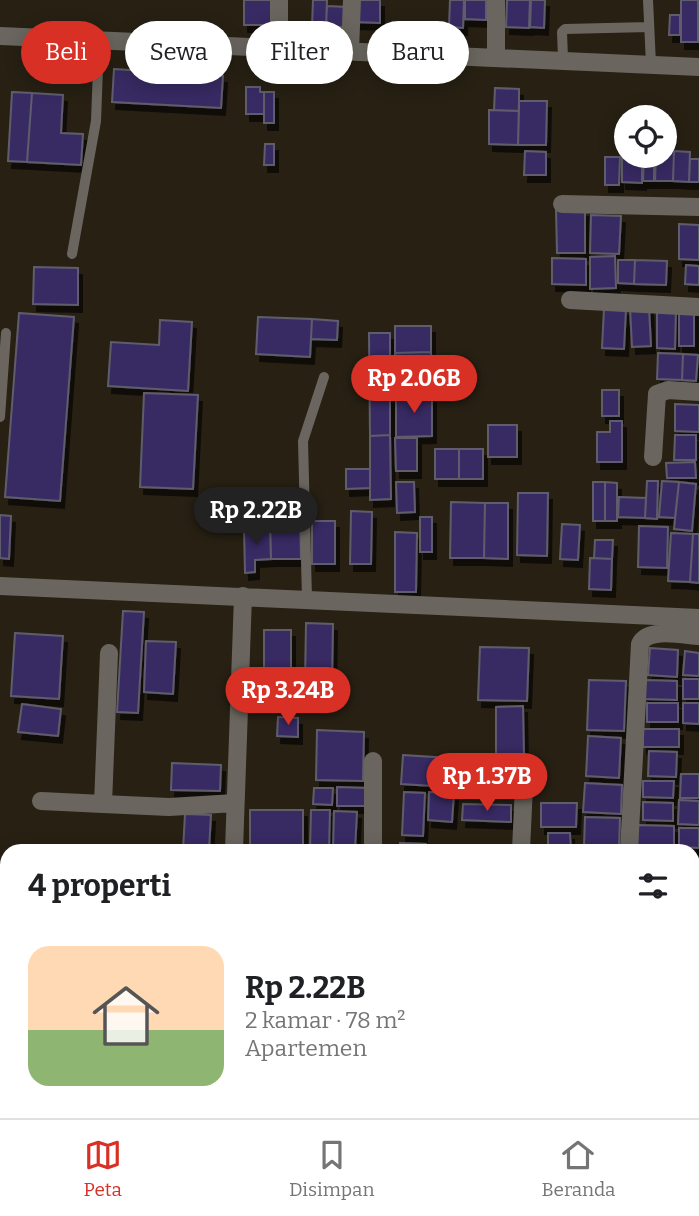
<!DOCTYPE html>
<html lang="id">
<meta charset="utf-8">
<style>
body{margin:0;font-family:Bitter,serif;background:#f2f2f2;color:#202124;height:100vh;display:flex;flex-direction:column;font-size:26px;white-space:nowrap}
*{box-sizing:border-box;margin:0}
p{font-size:23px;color:#757577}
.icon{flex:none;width:38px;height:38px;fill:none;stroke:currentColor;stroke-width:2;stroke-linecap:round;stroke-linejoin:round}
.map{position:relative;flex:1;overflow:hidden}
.panel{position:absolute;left:0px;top:844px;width:700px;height:275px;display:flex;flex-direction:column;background:#fff;border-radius:21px 21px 0 0;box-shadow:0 4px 18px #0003}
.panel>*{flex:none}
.banner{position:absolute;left:21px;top:21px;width:658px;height:63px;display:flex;gap:14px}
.fabs{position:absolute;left:614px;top:105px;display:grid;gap:14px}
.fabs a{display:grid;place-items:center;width:63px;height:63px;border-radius:50%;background:#fff;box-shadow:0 4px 18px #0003;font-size:35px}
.price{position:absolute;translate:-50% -60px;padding:0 16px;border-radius:24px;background:#d93025;color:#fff;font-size:23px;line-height:46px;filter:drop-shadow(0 2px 4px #0008)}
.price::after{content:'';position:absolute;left:50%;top:42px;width:21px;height:16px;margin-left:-10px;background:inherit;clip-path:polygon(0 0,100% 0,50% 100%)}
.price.selected{background:#222;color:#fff}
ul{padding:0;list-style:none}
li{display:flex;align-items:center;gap:21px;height:175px;padding:0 28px}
li span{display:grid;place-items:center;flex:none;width:196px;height:140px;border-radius:21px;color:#555}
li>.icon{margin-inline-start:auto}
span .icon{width:84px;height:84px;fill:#fffc;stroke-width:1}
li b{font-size:30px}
h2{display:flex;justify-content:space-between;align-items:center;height:84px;padding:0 28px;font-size:30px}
.tag{padding:0 24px;border-radius:32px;background:#fff;box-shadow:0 4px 18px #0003;font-size:24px;line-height:63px}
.tag.selected{background:#d93025;color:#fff}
.tab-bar{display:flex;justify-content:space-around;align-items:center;height:98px;border-top:2px solid #e0e0e0;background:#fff;font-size:19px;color:#757577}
.tab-bar a{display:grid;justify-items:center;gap:4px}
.tab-bar .selected{color:#d93025}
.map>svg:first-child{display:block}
</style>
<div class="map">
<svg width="699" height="1118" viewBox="0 0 699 1118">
<defs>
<filter id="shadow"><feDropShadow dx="4" dy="7" stdDeviation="0" flood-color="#0009"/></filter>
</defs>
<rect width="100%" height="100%" fill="#272013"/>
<path fill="#392c63" stroke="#5f5d6c" stroke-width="2" filter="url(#shadow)" d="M244,0H277V25H244Z
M313,0H327L326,27L312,26Z
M355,0H380V23L354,22Z
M450,0H464L463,28L449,27Z
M465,0H486V20L465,19Z
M507,0H530L529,28L506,27Z
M531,0H545L544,28L530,27Z
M681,0H698V42H681Z
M327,6L348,7L347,27H326Z
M670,15H680V35H669Z
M114,69L223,76L221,108L112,102Z
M246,87H260V92H264V114H246Z
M495,88L519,89V111L494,110Z
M12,92L32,93L27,162L8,161Z
M264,92H274V123H264Z
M32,93L63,95L61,133L83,134L81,165L27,162Z
M519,101H547L546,145H518Z
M489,110L519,111L518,145L489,144Z
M265,144H274V165H264Z
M525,151L546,152V175H524Z
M665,151H674L673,181H655L656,156H665Z
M674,151L690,152L689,182L673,181Z
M644,156L654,157V181H643Z
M605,157H620L619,185H605Z
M622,157H642V183L622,182Z
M690,159H699V182H689Z
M556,210H585V253H557Z
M591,215L621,216L619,254L590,253Z
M679,224L699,225V260L679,259Z
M615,256L616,288L590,289V257Z
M552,258L586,259V285L552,284Z
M618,260H635L634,284L618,283Z
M635,260L667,261L666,285L634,284Z
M686,265L699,266V285L685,284Z
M34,267L78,268V305L33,304Z
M649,307L651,346L632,347L630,308Z
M604,308L626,309L624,349L602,348Z
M657,308L676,309L675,349L657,348Z
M679,308H694V346H679Z
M19,313L74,317L60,501L5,497Z
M258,317L312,319L310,357L256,354Z
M312,319L338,321L337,340L311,339Z
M160,320L192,322L188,391L108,386L111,342L159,345Z
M395,326H431V352L395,353Z
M369,333H390V435L370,436Z
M431,352L432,394H396L395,353Z
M658,353L683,354L682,380L657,379Z
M683,354L698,355L696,381L682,380Z
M602,390H619V416H602Z
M144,393L198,395L193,489L140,487Z
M396,394H432V436L396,437Z
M675,404L699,405V432L675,431Z
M610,421H622V462H597V432H610Z
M488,425H517V457H488Z
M390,435L391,499L370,500V436Z
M675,435H696V460H674Z
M395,438H417V471H396Z
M435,449H459V479H435Z
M459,449H483V479H459Z
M695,462L696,478H667L666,463Z
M346,469H370V488L346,489Z
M647,481H658L657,519L645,518Z
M662,481L679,482L675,518L659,517Z
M396,482H414L415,512L397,513Z
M593,482H605V521H593Z
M605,482L617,483V521H605Z
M679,482L696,484L692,531L674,529Z
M518,493H548L547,556L517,555Z
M619,497L646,498L645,518L618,517Z
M451,502L485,503L484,558H450Z
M485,503H508V559L484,558Z
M282,507H300L301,559H271L270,517H283Z
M351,511L372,512L371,564H350Z
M0,515L11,516L9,559L0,558Z
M420,517H432V552H420Z
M312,521H335V564H312Z
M562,524L580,525L578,560L560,559Z
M639,526L668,527L667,568L638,567Z
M244,528H270L271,559L255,560V572L245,573Z
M395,532L417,533L416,592H395Z
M671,533L693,534L690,582L668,581Z
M693,534H699V583L690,582Z
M595,540H613L612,559L594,558Z
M590,558L612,559L611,590L589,589Z
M123,611L144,612L138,713L117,712Z
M306,623L333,624L332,683L305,682Z
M264,630H291V698H264Z
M15,633L63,636L59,699L11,696Z
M146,641L176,642L173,694L144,692Z
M480,647L529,648L527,701L478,700Z
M650,648L678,650L677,677L648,675Z
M685,651L699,653V676L683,675Z
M683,679H699V699H683Z
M589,680L626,681L624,731L587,730Z
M645,680L677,681V700L645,699Z
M647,703H678V722H647Z
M683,703H699V724L683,723Z
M22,704L61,709L58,736L18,732Z
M523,706L524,755L496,756V707Z
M278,717L298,718V737L277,736Z
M643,729H679V747H643Z
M317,730L364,732L363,781L316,780Z
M588,736L621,738L619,778L586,776Z
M649,751L677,752L676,777L648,776Z
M403,755L450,758L449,787L401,784Z
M456,760H515V789L455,788Z
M172,763L221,765L220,791L171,790Z
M681,774H699V798H680Z
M643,781H674L673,798L643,797Z
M585,783L622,785L621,814L583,812Z
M337,787L367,788V806H337Z
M314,788H333L332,805L313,804Z
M404,792L425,793L423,836L402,835Z
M429,792L454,793L452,822L428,820Z
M679,800L699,801V825L678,824Z
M643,802L673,803V821L643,820Z
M541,803H577L576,827H541Z
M463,804L511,805V822L462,820Z
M250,810H303V850H250Z
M311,810H330L329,850L310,849Z
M334,811L357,812L355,850H333Z
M185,814L211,815L209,850H183Z
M585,817L620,818L619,847L584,846Z
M638,825L674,826V847L637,846Z
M679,828H699V848L679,847Z
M548,833H570L571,850H548Z
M400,843L426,844V850H400Z
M434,846L505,848V850H434Z
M0,894L7,895V922L0,921Z
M0,924H7V951H0Z
M0,995L7,996V1026L0,1025Z
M264,1111H306V1118H264Z
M319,1111H362V1115L319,1114Z
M556,1111H586V1118H555Z"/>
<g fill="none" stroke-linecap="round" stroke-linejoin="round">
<path stroke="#6a665f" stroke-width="10" d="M648,0L651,64
M563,58L562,32L565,29L649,27
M72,254L96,121L99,41
M0,417L6,333
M307,599L303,441L324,377"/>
<path stroke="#6a665f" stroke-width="18" d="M0,36L699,67
M279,48V0
M350,51L352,0
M496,56V0
M562,204L699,207
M570,300L699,307
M653,457L657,394L668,390L699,392
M0,586L699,618
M109,653L103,804L169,807L235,803
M41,801L103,804
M234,850L243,596
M373,850V761
M521,850L525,764
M629,850L640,644C648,627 683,635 699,636
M693,991H699"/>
</g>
</svg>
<div class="fabs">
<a><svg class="icon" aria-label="locate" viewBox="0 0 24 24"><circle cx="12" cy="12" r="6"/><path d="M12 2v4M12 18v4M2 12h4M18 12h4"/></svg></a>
</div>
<b class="price" style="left:414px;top:415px">Rp 2.06B</b>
<b class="price selected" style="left:256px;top:547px">Rp 2.22B</b>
<b class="price" style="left:288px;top:727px">Rp 3.24B</b>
<b class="price" style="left:487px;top:813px">Rp 1.37B</b>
<div class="banner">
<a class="tag selected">Beli</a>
<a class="tag">Sewa</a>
<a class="tag">Filter</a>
<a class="tag">Baru</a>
</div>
<section class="panel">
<h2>4 properti<svg class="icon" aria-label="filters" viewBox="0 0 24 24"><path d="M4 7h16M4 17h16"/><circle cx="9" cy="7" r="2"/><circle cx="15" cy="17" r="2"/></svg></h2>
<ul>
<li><span style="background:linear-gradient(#ffd9b3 60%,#8fb573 0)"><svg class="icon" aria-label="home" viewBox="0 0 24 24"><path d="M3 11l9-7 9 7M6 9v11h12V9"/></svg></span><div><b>Rp 2.22B</b><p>2 kamar · 78 m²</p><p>Apartemen</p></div></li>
</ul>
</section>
</div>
<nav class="tab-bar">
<a class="selected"><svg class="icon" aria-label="map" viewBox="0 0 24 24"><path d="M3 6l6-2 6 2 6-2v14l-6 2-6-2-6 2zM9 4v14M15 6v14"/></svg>Peta</a>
<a><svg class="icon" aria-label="saved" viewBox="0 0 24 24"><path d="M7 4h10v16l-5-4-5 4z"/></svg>Disimpan</a>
<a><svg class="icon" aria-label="home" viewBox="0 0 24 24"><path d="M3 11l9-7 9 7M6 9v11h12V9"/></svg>Beranda</a>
</nav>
